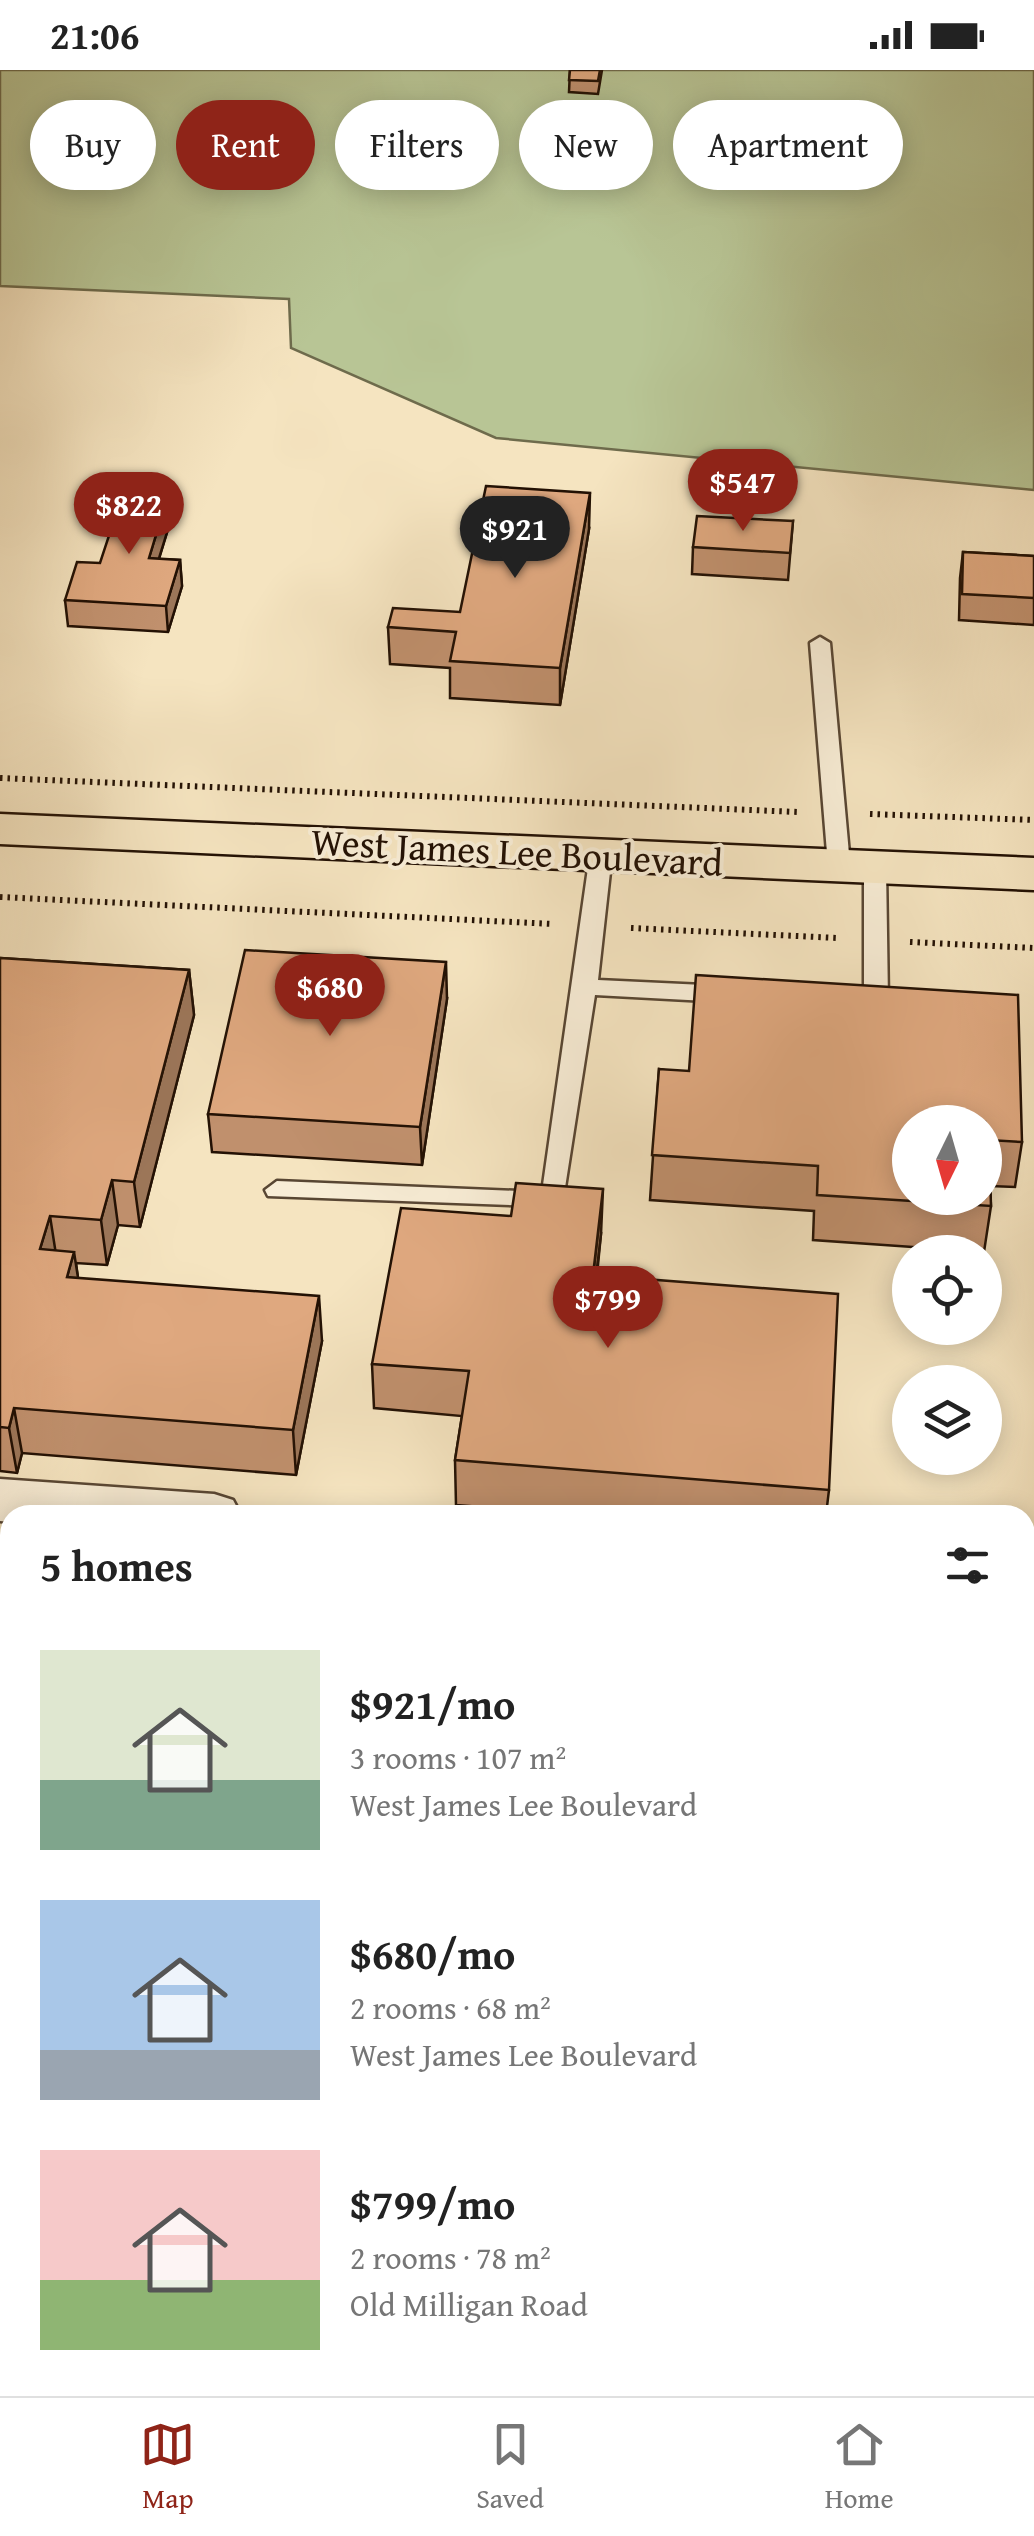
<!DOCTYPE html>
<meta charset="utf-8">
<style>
body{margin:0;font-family:"Gentium Book Plus",serif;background:#f6f6f6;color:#222;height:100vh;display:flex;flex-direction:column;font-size:38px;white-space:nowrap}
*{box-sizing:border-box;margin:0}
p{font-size:32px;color:#767676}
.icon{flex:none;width:55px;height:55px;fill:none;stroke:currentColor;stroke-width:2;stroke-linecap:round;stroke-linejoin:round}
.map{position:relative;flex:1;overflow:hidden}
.drawer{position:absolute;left:0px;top:1435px;width:1035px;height:892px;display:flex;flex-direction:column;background:#fff;border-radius:30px 30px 0 0;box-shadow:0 5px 25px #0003}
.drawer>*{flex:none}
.guide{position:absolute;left:30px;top:30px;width:975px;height:90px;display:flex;gap:20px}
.needle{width:65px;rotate:185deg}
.fabs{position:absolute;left:892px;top:1035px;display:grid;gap:20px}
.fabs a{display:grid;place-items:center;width:110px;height:110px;border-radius:50%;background:#fff;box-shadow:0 5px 25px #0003;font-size:50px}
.price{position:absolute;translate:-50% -85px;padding:0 22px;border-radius:35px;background:#8f2418;color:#fff;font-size:32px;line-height:65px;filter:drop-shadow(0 2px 5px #0008)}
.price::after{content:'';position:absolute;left:50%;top:60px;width:30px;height:22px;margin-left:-15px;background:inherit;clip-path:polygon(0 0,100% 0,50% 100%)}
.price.active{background:#222;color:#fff}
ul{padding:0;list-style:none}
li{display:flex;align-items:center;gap:30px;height:250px;padding:0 40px}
li span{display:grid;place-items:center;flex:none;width:280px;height:200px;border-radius:0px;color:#555}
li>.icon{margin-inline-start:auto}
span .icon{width:120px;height:120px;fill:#fffc;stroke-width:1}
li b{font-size:42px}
h2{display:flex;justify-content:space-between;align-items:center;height:120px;padding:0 40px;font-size:42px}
.tag{padding:0 35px;border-radius:45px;background:#fff;box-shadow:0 5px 25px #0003;font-size:35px;line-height:90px}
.tag.active{background:#8f2418;color:#fff}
.status{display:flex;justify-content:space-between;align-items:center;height:70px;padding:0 50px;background:#fff;direction:ltr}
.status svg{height:28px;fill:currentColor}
.dock{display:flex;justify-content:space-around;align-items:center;height:140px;border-top:2px solid #e0e0e0;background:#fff;font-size:28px;color:#767676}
.dock a{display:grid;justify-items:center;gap:5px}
.dock .active{color:#8f2418}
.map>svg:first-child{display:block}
</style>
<div class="status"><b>21:06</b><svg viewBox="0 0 49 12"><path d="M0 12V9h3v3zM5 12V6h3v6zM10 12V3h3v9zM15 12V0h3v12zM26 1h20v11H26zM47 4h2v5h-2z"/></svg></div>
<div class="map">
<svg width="1034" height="2326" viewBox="0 0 1034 2326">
<rect width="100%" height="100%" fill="#f5e4c0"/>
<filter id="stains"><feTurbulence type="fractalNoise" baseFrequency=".002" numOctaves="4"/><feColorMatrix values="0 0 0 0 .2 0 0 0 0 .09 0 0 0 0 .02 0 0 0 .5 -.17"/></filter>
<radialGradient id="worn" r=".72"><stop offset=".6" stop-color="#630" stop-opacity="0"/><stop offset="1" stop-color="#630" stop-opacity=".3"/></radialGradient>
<path fill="#b8c595" stroke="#6e6b4c" stroke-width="2.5" d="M0,0H1034V420L496,368L291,278L289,229L0,216Z
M0,1809L10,1810V2318H71L63,2326H0Z"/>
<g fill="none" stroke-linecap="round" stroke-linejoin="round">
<defs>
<path id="lane" d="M820,567L830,573L850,795L839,802L828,795L810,573Z
M601,777L612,784L598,910L725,916L737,924L725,932L595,925L562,1137L268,1126L265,1120L277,1111L542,1122L590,784Z
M875,790L886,797L888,931L876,939L852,935L848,930L852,925L864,922V797Z"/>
<path id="street" d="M0,1409L214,1424L233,1430L241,1445H10V1452L0,1451Z
M1025,1481L1034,1482V1526L1025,1525Z"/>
<path id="primary" d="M0,744L1034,788V820L0,774Z"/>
</defs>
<use href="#lane" stroke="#584633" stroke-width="5"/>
<use href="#street" stroke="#584633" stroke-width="5"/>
<use href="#primary" stroke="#231104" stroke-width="5"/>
<path stroke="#231104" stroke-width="6" stroke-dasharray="2.5 5" stroke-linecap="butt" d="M0,708L798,742
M870,744L1034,750
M0,827L553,854
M631,858L838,868
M910,872L1034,878"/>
<use href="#lane" fill="#f8edd6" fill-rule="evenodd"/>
<use href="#street" fill="#f8edd6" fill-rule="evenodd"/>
<use href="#primary" fill="#f5e4c0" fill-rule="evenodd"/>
</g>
<path fill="#c0906d" stroke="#231104" stroke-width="2.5" d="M570,0H602L598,24L569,22Z
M172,446L159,489L180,490L182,516L168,562L68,556L65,530L100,493Z
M793,451L788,510L692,504L693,477Z
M589,459L560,635L450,628V598L390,594L388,557L460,542Z
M963,482L1034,486V555L959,550L960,508Z
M0,888L189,900L194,945L140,1157L118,1155L107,1195L76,1193L78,1208L322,1271L296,1405L22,1383L17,1403L0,1401Z
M447,929L422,1095L212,1082L208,1044Z
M659,999L1022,1072L1015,1117L990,1116L991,1136L984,1182L813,1170L814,1141L650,1130Z
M601,1164L597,1205L829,1420L826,1445H583L456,1435L455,1390L462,1346L374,1338L372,1294Z
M1025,1557L1034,1558V1827L1025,1826Z
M1025,2036L1034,2037V2326H1015V2318H1025Z"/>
<path fill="#9c7659" stroke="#231104" stroke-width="2.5" d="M170,419L172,446L151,514L149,488Z
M590,423L589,459L560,635V598Z
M180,490L182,516L168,562L166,536Z
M446,892L447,929L422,1095L420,1057Z
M189,900L194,945L140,1157L134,1112Z
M112,1110L118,1155L107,1195L101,1150Z
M603,1119L601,1164L591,1250L593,1205Z
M50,1146L57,1191L40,1179Z
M74,1182L81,1227L67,1207Z
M319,1226L322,1271L296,1405L293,1360Z
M14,1338L22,1383L17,1403L9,1358Z"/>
<path fill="#dfa87f" stroke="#231104" stroke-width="2.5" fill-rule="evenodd" d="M570,0H600L598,11L569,10Z
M486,416L590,423L560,598L450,591L456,562L388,557L393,538L460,542Z
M125,417L170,419L149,488L180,490L166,536L65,530L77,492L100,493Z
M697,446L793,451L790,483L693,477Z
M963,482L1034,486V528L962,524Z
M245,880L446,892L420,1057L208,1044Z
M0,888L189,900L134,1112L112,1110L101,1150L50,1146L40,1179L74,1182L67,1207L319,1226L293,1360L14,1338L9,1358L0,1357Z
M696,905L1018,925L1022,1072L989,1070L991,1136L817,1125L818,1096L652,1085L659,999L689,1001ZM910,1052H985V1128H910Z
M516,1113L603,1119L593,1205L838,1224L829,1420L455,1390L469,1301L372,1294L401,1138L511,1146Z
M1025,1557L1034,1558V1791L1025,1790Z
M1025,2036L1034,2037V2304H1025Z"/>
<g text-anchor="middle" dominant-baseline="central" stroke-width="8" stroke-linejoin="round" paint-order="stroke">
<g font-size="38" fill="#231104" stroke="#f8edd6">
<text transform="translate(517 781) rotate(3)">West James Lee Boulevard</text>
</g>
</g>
<rect width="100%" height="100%" filter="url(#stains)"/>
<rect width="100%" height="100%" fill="url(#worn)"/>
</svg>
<div class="fabs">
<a><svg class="needle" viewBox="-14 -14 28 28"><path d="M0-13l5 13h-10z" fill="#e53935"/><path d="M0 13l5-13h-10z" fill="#767676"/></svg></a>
<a><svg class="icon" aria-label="locate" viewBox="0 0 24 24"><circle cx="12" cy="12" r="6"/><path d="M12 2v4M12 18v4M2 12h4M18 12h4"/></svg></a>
<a><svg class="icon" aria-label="layers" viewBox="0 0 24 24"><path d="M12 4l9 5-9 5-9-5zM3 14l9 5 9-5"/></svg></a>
</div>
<b class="price" style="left:743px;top:464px">$547</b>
<b class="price" style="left:129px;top:487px">$822</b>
<b class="price active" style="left:515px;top:511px">$921</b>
<b class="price" style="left:330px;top:969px">$680</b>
<b class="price" style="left:608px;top:1281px">$799</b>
<div class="guide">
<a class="tag">Buy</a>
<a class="tag active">Rent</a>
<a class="tag">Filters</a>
<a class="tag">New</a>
<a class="tag">Apartment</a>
</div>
<section class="drawer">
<h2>5 homes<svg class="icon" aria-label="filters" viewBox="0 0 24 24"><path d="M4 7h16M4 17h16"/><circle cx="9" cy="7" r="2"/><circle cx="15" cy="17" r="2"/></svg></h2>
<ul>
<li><span style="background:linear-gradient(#dfe7d0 65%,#7fa58c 0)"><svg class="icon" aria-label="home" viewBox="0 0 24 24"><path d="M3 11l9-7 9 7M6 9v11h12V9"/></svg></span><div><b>$921/mo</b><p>3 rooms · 107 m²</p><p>West James Lee Boulevard</p></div></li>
<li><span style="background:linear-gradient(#a9c7e8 75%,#9aa5b1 0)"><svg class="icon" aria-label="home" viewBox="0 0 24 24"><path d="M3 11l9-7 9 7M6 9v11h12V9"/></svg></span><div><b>$680/mo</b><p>2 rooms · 68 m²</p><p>West James Lee Boulevard</p></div></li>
<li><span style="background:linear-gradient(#f6c9c9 65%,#8fb573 0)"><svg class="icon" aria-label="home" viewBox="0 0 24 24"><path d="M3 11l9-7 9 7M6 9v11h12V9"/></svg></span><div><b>$799/mo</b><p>2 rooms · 78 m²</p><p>Old Milligan Road</p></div></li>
</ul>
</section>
</div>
<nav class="dock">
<a class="active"><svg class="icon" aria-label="map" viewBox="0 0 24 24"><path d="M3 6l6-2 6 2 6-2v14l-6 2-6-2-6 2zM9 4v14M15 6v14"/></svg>Map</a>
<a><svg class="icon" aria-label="saved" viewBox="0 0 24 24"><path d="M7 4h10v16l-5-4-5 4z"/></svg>Saved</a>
<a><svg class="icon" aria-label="home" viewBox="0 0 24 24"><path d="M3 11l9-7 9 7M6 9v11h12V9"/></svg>Home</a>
</nav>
